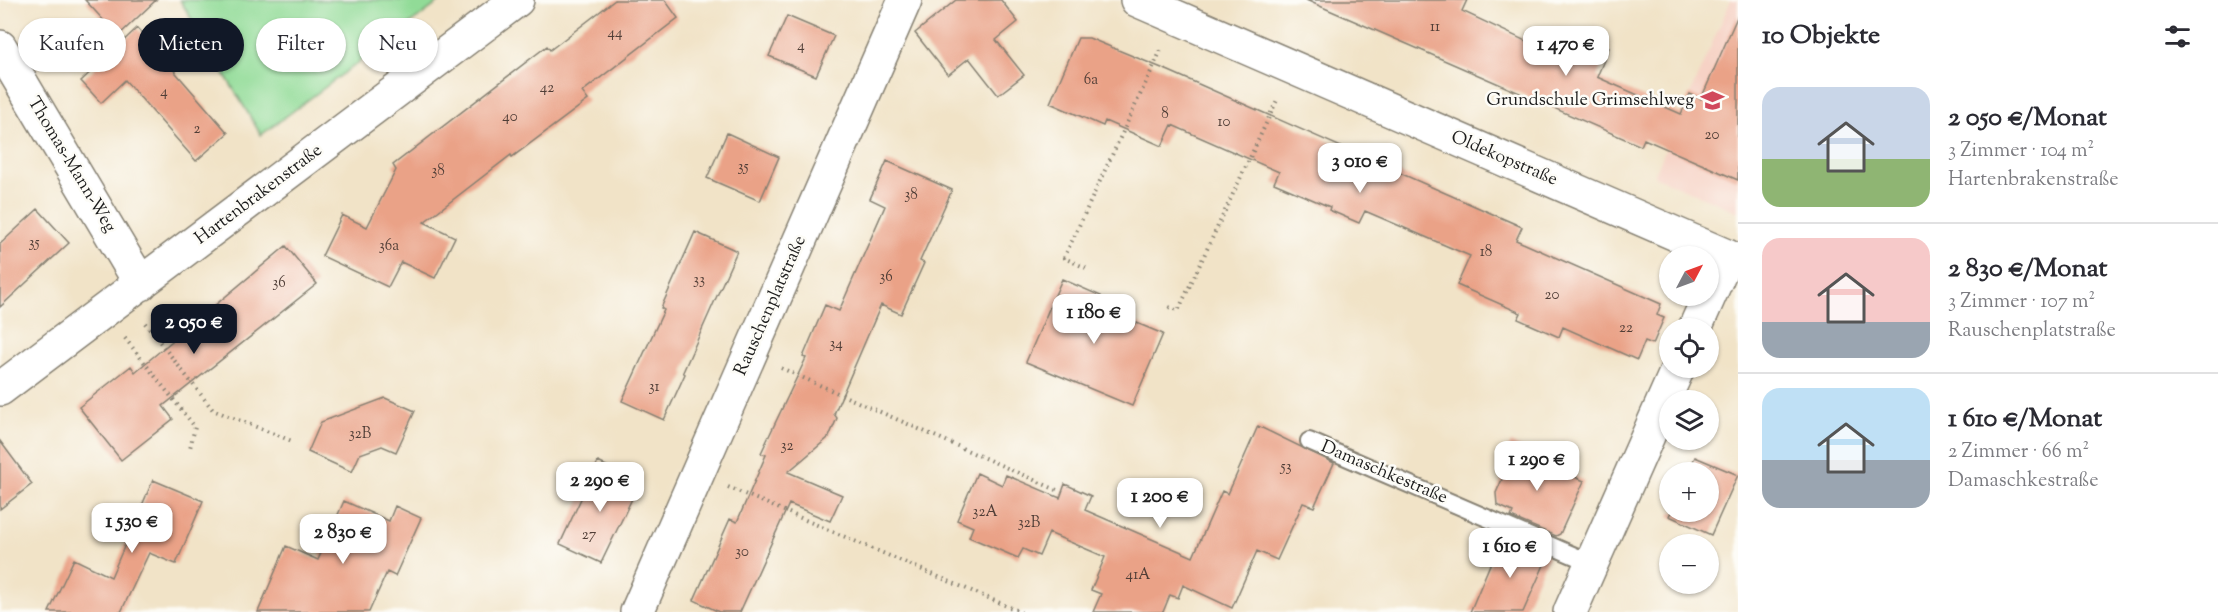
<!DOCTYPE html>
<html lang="de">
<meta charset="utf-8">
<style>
body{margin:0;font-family:"Sorts Mill Goudy",serif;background:#f2f2f3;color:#2b2b33;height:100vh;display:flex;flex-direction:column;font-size:22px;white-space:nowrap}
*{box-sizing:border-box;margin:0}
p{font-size:20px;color:#7c7c81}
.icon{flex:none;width:33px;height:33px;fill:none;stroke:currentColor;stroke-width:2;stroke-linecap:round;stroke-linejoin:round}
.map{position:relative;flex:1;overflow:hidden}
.sheet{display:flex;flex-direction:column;background:#fff;width:480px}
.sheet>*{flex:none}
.hud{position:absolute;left:18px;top:18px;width:570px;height:54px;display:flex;gap:12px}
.needle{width:39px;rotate:49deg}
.fabs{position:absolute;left:1659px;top:246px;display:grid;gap:12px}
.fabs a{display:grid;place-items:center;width:60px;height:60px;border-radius:50%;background:#fff;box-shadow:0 2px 4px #0004;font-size:30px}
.price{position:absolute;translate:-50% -51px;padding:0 14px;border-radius:12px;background:#fff;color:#222;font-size:20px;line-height:39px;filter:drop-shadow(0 2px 3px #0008)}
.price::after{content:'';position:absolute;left:50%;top:36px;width:18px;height:14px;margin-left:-9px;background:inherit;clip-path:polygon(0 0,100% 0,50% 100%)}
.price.on{background:#111827;color:#fff}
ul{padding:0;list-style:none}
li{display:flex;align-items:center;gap:18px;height:150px;padding:0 24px}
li+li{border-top:2px solid #e1e1e2}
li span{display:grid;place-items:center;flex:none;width:168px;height:120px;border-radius:18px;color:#555}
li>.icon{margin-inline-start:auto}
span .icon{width:72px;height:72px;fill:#fffc;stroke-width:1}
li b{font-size:26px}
h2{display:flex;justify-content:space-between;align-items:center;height:72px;padding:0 24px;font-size:26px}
.tag{padding:0 21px;border-radius:27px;background:#fff;box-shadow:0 2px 4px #0004;font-size:21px;line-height:54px}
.tag.on{background:#111827;color:#fff}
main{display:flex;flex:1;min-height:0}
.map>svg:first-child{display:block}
</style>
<main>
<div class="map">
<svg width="1738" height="612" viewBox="0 0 1738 612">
<rect width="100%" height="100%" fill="#fdfcf7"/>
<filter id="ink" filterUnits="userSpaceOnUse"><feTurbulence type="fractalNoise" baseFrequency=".0167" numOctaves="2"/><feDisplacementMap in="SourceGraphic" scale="12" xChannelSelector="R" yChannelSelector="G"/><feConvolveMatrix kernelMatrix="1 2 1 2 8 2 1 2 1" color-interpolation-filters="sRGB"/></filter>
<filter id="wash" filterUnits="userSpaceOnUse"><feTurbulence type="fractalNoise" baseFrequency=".008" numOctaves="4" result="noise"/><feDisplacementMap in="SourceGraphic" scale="24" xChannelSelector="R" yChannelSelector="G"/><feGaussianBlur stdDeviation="1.35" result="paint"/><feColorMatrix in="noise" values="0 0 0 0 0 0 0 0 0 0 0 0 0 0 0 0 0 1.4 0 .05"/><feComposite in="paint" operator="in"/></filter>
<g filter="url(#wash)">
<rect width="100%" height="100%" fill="#f1e3c7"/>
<path fill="#f6d2c5" d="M1731,0H1738V212L1654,176Z"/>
<path fill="#91db97" stroke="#567c5a" stroke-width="1.5" d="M180,0H442L261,135Z"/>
<g id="blocks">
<path fill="#eaa287" d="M85,0H156L118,36Z
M615,0H665L678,18L582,92L588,100L512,157L511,155L424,222L455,237L435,278L401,262L388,287L322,256L342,215L367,227L396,170L393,165L547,46L550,50Z
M956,0H1001L1018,22L996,40L1024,75L998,95L969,58L948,75L915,33Z
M1306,0H1467L1462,11L1551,53L1556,42L1562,45L1568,31L1609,48L1597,77L1681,114L1690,94L1701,99L1738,15V180L1644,139L1641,146Z
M787,16L834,36L816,76L769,56Z
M137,28L228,133L196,161L125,80L101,103L81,81Z
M1078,38H1089L1169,71L1522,227L1516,240L1661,304L1657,315L1664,318L1653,344L1645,341L1637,360L1563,327L1559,337L1518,319L1521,313L1457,285L1470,256L1365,211L1359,223L1329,210L1330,207L1274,183L1279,172L1172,125L1162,146L1105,121L1103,126L1050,103Z
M727,133L779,157L760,201L707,178Z
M887,161L952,190L920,261L924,263L901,314L881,305L834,414L837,418L829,437L788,472L842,495L830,521L789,504L740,612H719L694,600L730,519L737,522L766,455L761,453L806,358L803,357L825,305L839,311L885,206L870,199Z
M38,209L69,243L0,307V244Z
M695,232L737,251L683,372L685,374L664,420L622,401L664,310L661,308Z
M286,246L317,284L163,406L173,419L121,460L79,407L131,366L135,372Z
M1062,279L1101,296L1096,306L1163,334L1132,406L1026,362Z
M385,398L415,411L396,452L382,446L360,454L352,472L308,452L321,422Z
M1258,426L1334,463L1314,507L1303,503L1277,560L1257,551L1232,608L1183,585L1178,598L1170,595L1163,612H1093L1101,594L1091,590L1105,557L1049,533L1039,556L1023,549L1018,558L969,537L973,527L957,520L977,473L1002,485L1006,475L1060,498L1065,484L1091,496L1085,510L1193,557L1222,491L1228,494Z
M0,441L32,484L0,509Z
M1511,443L1531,452L1532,458L1584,481L1560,534L1556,536L1511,517L1513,512L1497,505L1496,493L1507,468L1503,462Z
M1695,457L1738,475L1711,535L1669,516L1671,512H1708V472H1688Z
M598,462L640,482L601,563L560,544Z
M153,480L203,501L176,564L149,553L121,612H49L74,559L111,577Z
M344,501L389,521L395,506L421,518L395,576L387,572L369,612H258L286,546L318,560Z
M1502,536L1548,556L1523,612H1470Z"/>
</g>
</g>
<g filter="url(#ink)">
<use href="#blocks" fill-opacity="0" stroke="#868072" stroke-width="1.5"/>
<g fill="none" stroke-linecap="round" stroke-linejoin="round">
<defs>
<path id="lane" d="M1309,441L1591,563"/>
<path id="street" d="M1137,0L1738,261
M0,47L141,284
M1695,328L1727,256
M0,389L517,0
M637,612L905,0
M1570,612L1678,368"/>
</defs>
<use href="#lane" stroke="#868072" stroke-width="20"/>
<use href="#street" stroke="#868072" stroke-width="36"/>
<path stroke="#868072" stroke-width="4" stroke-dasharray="1.5 4.5" stroke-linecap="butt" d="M1086,268L1064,258L1162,48
M1169,307L1178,311L1278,98
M145,323L213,410L292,441
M125,338L195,427L190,448
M781,368L1059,491
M728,487L1021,612"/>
<use href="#lane" stroke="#fff" stroke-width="16"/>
<use href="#street" stroke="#fff" stroke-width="33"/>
</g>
</g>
<defs>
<symbol id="school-bare" viewBox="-9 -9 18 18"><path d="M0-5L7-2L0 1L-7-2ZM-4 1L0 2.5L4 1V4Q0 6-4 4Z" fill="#d1495b" stroke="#fdfcf7" stroke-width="2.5" paint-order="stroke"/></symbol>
</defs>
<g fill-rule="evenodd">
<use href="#school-bare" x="1696" y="84" width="33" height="33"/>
</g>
<g text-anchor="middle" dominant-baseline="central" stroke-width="5" stroke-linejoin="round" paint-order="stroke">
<g font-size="15" fill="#503e37">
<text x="1435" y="27">11</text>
<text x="615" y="33">44</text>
<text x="801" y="46">4</text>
<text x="1091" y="80">6a</text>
<text x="547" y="88">42</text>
<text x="164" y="92">4</text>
<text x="1165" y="114">8</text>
<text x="510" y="117">40</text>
<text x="1224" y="122">10</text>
<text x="197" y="129">2</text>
<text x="1712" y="135">20</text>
<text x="743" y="167">35</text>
<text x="438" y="171">38</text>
<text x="911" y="195">38</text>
<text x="34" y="243">35</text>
<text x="389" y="246">36a</text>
<text x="1486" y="252">18</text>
<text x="886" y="277">36</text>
<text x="699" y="280">33</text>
<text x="279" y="283">36</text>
<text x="1552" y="295">20</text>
<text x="1626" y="328">22</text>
<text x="836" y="344">34</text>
<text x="654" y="387">31</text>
<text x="360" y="434">32B</text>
<text x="787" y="446">32</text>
<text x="1286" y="467">53</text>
<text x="985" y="512">32A</text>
<text x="1029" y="523">32B</text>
<text x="589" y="535">27</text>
<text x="742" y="552">30</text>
<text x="1138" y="575">41A</text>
</g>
<g font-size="18" fill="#1c1c1c" stroke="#fdfcf7" text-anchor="end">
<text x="1694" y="101">Grundschule Grimsehlweg</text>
</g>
<g font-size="18" fill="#1c1c1c" stroke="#fdfcf7">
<text transform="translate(1504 159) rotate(23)">Oldekopstraße</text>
<text transform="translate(71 165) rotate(59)">Thomas-Mann-Weg</text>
<text transform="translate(259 195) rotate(-37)">Hartenbrakenstraße</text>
<text transform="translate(771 306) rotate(-66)">Rauschenplatstraße</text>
<text transform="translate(1384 473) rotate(23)">Damaschkestraße</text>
</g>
</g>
</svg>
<div class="fabs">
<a><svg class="needle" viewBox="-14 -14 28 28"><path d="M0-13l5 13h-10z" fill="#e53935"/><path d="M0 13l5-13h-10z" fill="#7c7c81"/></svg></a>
<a><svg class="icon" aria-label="locate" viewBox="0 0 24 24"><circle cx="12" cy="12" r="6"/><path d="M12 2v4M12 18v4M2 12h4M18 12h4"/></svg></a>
<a><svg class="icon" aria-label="layers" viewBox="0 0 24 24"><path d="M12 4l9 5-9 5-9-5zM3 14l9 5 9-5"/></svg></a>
<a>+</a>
<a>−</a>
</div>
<b class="price" style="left:1566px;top:77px">1 470 €</b>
<b class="price" style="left:1360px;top:194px">3 010 €</b>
<b class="price" style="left:1094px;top:345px">1 180 €</b>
<b class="price on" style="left:194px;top:355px">2 050 €</b>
<b class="price" style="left:1537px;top:492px">1 290 €</b>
<b class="price" style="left:600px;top:513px">2 290 €</b>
<b class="price" style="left:1160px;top:529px">1 200 €</b>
<b class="price" style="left:132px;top:554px">1 530 €</b>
<b class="price" style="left:343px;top:565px">2 830 €</b>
<b class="price" style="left:1510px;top:579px">1 610 €</b>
<div class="hud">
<a class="tag">Kaufen</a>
<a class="tag on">Mieten</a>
<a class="tag">Filter</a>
<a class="tag">Neu</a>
</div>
</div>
<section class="sheet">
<h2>10 Objekte<svg class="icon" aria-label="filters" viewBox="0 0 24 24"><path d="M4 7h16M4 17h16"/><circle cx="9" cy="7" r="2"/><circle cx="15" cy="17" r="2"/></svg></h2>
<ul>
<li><span style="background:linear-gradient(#c9d6e8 60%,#8fb573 0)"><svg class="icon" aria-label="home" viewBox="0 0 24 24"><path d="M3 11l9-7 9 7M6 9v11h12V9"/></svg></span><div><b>2 050 €/Monat</b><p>3 Zimmer · 104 m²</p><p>Hartenbrakenstraße</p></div></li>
<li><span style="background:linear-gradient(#f6c9c9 70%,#9aa5b1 0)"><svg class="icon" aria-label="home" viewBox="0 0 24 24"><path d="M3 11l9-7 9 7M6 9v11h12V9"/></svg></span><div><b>2 830 €/Monat</b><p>3 Zimmer · 107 m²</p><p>Rauschenplatstraße</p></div></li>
<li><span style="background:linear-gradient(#bfe0f5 60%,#9aa5b1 0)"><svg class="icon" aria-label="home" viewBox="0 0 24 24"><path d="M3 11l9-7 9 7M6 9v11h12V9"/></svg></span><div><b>1 610 €/Monat</b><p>2 Zimmer · 66 m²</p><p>Damaschkestraße</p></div></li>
</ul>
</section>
</main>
